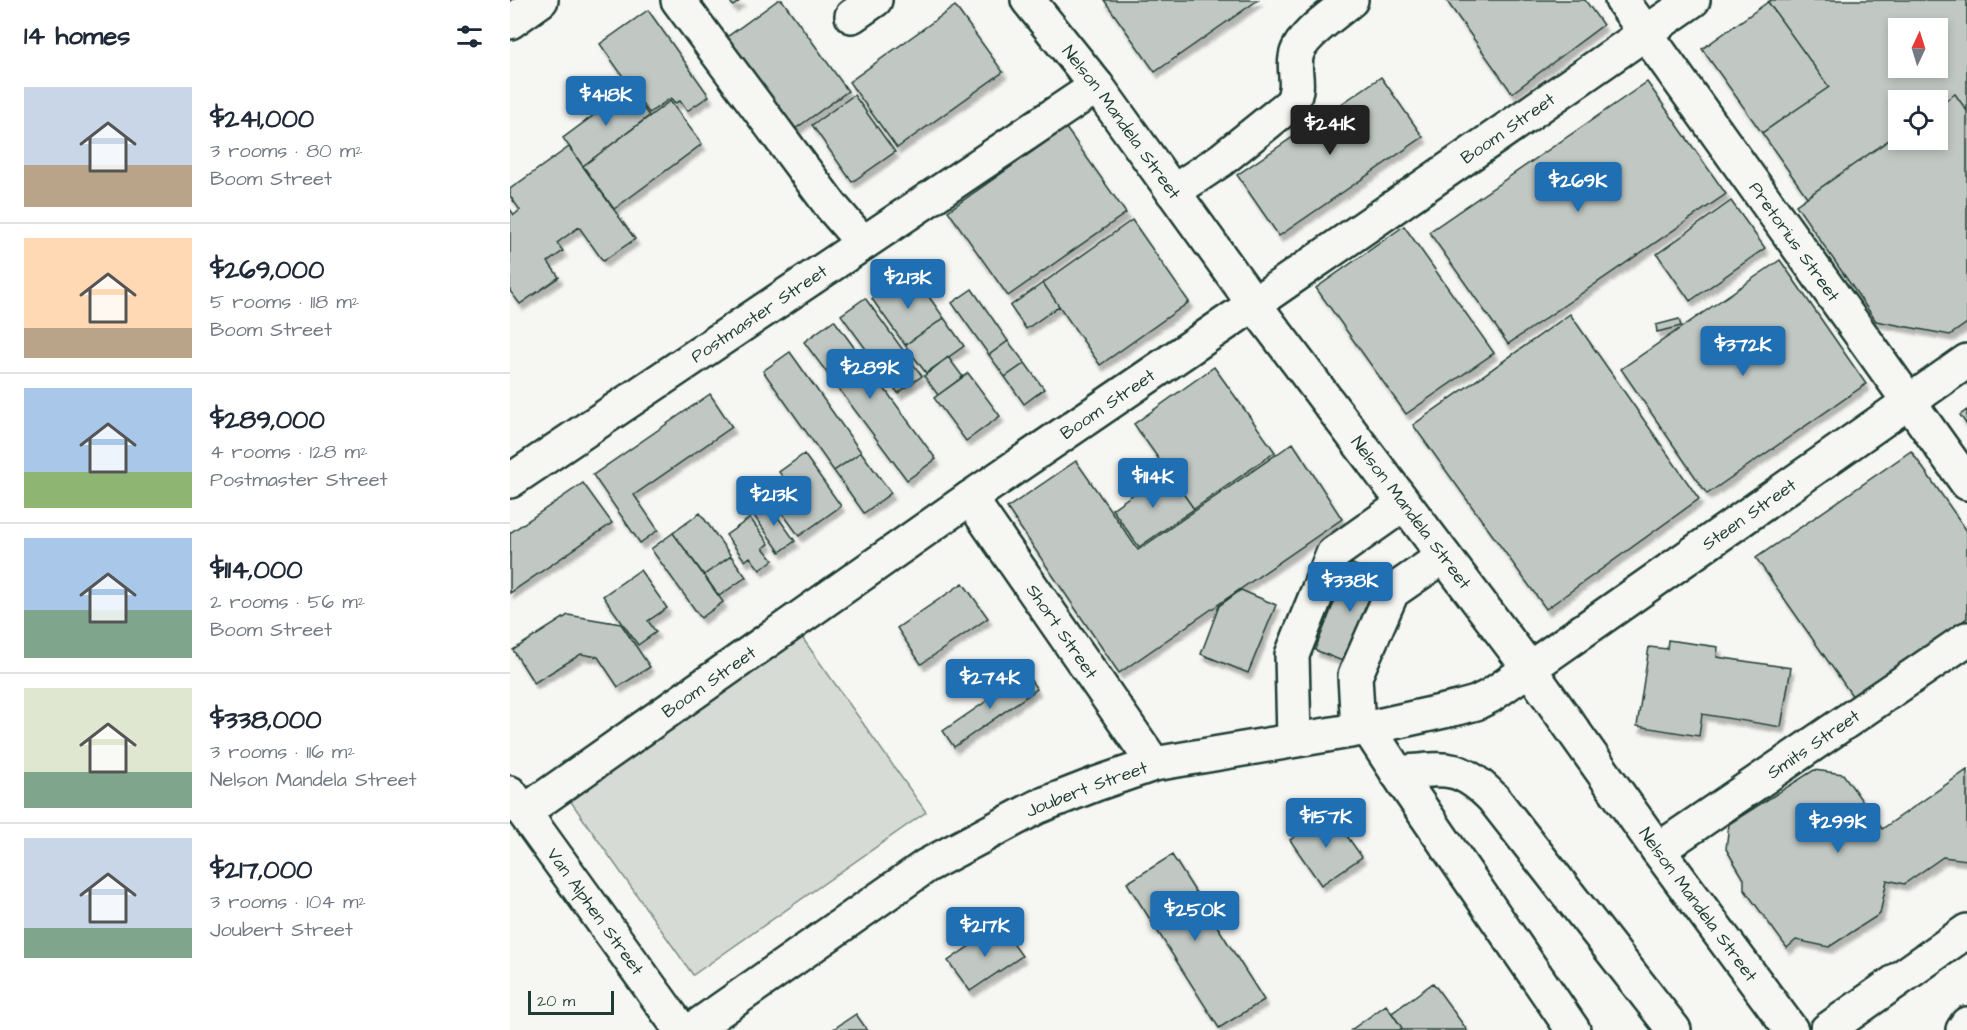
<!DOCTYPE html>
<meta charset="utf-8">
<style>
body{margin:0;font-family:"Architects Daughter",sans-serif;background:#f2f2f3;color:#1f2937;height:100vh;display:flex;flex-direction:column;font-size:22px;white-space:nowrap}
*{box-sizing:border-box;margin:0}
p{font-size:20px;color:#747a83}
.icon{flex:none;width:33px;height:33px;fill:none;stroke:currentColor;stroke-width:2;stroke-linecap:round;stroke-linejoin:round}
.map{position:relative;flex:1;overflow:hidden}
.details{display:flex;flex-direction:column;background:#fff;width:510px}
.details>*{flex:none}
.needle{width:39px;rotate:4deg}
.fabs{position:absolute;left:1378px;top:18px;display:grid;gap:12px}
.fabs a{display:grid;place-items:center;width:60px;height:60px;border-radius:0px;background:#fff;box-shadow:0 3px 9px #0003;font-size:30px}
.scale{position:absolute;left:18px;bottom:15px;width:86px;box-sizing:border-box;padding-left:6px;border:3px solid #1f3d34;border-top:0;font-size:16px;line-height:21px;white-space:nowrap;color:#1f3d34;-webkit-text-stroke:4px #f6f6f2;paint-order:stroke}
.price{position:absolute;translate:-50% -51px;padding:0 14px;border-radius:6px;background:#1f6fb2;color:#fff;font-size:20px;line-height:39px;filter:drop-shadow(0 2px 3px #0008)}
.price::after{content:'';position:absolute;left:50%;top:36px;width:18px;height:14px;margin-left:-9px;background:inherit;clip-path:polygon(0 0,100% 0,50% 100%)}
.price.active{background:#222;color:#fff}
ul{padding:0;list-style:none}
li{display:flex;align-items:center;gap:18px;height:150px;padding:0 24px}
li+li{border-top:2px solid #e0e1e3}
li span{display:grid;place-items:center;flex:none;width:168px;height:120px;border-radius:0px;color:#555}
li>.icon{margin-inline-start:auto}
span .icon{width:72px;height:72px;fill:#fffc;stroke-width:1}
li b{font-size:26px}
h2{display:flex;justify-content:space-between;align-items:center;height:72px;padding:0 24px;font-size:26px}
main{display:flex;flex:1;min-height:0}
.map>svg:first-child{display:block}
</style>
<main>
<section class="details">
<h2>14 homes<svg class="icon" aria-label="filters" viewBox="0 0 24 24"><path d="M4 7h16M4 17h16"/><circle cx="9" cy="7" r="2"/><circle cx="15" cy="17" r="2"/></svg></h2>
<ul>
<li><span style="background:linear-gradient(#c9d6e8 65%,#b9a48a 0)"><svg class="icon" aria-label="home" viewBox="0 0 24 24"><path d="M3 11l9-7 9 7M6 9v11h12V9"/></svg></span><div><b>$241,000</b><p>3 rooms · 80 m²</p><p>Boom Street</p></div></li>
<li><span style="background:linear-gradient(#ffd9b3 75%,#b9a48a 0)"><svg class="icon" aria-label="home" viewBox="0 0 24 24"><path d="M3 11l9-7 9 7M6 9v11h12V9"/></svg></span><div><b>$269,000</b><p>5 rooms · 118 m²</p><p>Boom Street</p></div></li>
<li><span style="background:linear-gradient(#a9c7e8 70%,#8fb573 0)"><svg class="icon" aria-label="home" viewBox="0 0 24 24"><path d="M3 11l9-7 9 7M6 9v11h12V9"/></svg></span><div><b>$289,000</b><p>4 rooms · 128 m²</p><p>Postmaster Street</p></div></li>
<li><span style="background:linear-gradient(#a9c7e8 60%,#7fa58c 0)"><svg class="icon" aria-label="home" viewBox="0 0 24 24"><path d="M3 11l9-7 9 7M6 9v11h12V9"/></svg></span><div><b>$114,000</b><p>2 rooms · 56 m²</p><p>Boom Street</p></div></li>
<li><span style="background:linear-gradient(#dfe7d0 70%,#7fa58c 0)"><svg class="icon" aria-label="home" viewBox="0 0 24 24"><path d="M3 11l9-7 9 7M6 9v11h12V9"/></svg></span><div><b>$338,000</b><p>3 rooms · 116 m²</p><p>Nelson Mandela Street</p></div></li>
<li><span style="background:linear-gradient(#c9d6e8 75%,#7fa58c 0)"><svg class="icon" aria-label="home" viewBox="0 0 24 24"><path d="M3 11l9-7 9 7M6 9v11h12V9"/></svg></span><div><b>$217,000</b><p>3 rooms · 104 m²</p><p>Joubert Street</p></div></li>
</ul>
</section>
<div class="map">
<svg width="1457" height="1030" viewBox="0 0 1457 1030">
<defs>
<filter id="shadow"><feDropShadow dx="3.5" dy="6" stdDeviation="1.5" flood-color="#0004"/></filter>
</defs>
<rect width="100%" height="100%" fill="#f6f6f2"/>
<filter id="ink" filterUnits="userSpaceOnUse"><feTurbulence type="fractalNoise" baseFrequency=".0167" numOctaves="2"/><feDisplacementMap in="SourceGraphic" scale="12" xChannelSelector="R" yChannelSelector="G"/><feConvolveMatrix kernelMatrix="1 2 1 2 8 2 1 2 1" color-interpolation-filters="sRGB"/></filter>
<g filter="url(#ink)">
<path fill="#d6dbd6" stroke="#7a8c85" stroke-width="1.5" d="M291,636L416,812L183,975L59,799Z"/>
<path fill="#c1c8c3" stroke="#1f3d34" stroke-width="1.5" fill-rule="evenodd" filter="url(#shadow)" d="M219,0H231L223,6Z
M268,0H272L338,91L285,129L217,37Z
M594,0H748L645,72Z
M936,0H1075L1093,25L1002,93Z
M1261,0H1457V111L1445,94L1428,106V100H1389V133L1297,197L1252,133L1319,87L1258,2ZM1389,28H1428V68H1389Z
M1258,2L1319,87L1252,133L1192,49Z
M445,6L493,72L387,148L339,82Z
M138,10L199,96L177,111L170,101L165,103L161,98L139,113L90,44Z
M871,77L913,137L769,236L727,175Z
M1137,82L1216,194L998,344L919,232Z
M119,89L139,116L73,166L53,138Z
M1445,94L1457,111V323L1440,335L1366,321L1286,205L1389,133V140H1428V106Z
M344,95L385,152L342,182L302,125Z
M160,101L192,144L104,209L73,166Z
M556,128L616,213L498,296L438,211Z
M59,147L125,239L93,261L69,227L47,243L53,251L38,262L49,277L10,304L0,291V209L4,215L10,210L0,196V189Z
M1221,201L1255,248L1180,301L1147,254Z
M622,220L679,302L590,365L533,283Z
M894,226L984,353L896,414L806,288Z
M1270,260L1356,384L1197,494L1111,369Z
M407,280L434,318L395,345L362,299L386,282L392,290Z
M533,283L549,306L516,329L500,306Z
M462,289L498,341L479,355L442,303Z
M355,298L412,376L388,393L331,315Z
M1060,314L1189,499L1036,609L903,425Z
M434,318L454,346L416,373L395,345Z
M1169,319L1171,326L1147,332L1146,325Z
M324,320L426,459L397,480L294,342Z
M498,341L515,363L495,377L479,355Z
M280,352L351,452L324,471L253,371Z
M438,357L453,377L428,395L414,376Z
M515,363L534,389L514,404L495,377Z
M704,367L765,452L684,509L624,424Z
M458,373L490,416L456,441L424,398Z
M200,394L222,427L124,495L148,530L130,543L83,475Z
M1457,410V425L1450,415Z
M783,443L832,519L609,673L497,508L566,461L628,550Z
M1401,451L1457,531V618L1343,697L1246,558Z
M351,452L381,493L354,513L324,471Z
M294,454L331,506L289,536L260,496L277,483L269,472Z
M657,471L684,509L629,547L602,509Z
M73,483L102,523L0,593V533Z
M257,502L285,541L270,552L242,513Z
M190,513L221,556L194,575L163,533Z
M240,518L259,544L253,548L263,560L250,570L240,557L235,561L216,535Z
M163,533L213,602L191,618L141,549Z
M221,556L236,577L209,596L194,575Z
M840,563L875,577L840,664L805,650Z
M130,570L157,608L138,621L146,632L128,645L93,596Z
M453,583L478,618L411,664L387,628Z
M731,590L766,605L738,673L691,654L709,606Z
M58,615L111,624L140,667L108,687L88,657L71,654L24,683L3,650Z
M1158,640L1208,647L1207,657L1281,668L1271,727L1192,714L1189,736L1127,726L1139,647L1157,649Z
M516,674L527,689L444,747L433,731Z
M1304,770L1333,774L1372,829L1457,770V860L1433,857L1394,884L1377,880L1370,914L1319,947L1286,940L1277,948L1234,889V879L1216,849L1219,824Z
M820,812L852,857L811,885L780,840Z
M662,855L754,1000L709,1028L617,883Z
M490,925L512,956L460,991L438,961Z
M923,983L957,1030H889L892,1028L882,1013Z
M876,1005L892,1028L889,1030H841Z
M346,1014L357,1030H322Z"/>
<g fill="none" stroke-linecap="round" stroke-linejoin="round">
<defs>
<g id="minor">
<path d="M168,0L321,206L353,243"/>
<path id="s1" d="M1112,0L1457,483"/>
<path d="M342,16L365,0"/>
<path d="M0,22L31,0"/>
<path d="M663,192L711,160L782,103C791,83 783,74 786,57C789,36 825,14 841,0"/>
<path id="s2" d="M0,481L587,86"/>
<path id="s3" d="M460,498L644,764"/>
<path d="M858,728L896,786L1063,1030"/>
<path d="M848,729L845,676L882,592L934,556"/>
<path d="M784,739L782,655L823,554L894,504"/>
<path d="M887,773C933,769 948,762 983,798L1164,1030"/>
<path id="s4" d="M0,793L171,1030"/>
<path id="s5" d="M14,812L460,498L744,304L1183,0"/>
<path id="s6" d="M1148,850L1457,639"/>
<path id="s7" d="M182,1030L416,866L527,807L586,784L644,764L858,728L948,708L966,703L980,696L1457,361"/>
<path d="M1317,1030L1457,931"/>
<path d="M1453,1030L1457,1024"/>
</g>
<g id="major">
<path id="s8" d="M518,0L587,86L744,304L1018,667L1148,850L1281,1030"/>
</g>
</defs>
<use href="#minor" stroke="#1f3d34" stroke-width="38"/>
<use href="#major" stroke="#1f3d34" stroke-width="38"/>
<use href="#minor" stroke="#f6f6f2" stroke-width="33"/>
<use href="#major" stroke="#f6f6f2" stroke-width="33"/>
</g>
</g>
<g text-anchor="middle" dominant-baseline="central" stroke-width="4.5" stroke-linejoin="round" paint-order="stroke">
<g font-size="18" fill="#1f3d34" stroke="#f6f6f2">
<text stroke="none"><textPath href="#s8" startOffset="154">Nelson Mandela Street</textPath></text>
<text stroke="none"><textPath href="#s5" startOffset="1198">Boom Street</textPath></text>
<text stroke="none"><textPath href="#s1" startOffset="297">Pretorius Street</textPath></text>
<text stroke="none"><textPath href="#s2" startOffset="300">Postmaster Street</textPath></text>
<text stroke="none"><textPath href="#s5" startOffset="712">Boom Street</textPath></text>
<text stroke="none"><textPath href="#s8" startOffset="640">Nelson Mandela Street</textPath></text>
<text stroke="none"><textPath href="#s7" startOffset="1196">Steen Street</textPath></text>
<text stroke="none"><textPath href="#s3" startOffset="162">Short Street</textPath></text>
<text stroke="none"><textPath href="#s5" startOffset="226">Boom Street</textPath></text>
<text stroke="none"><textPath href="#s6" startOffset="188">Smits Street</textPath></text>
<text stroke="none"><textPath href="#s7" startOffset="464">Joubert Street</textPath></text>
<text stroke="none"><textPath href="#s8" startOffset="1126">Nelson Mandela Street</textPath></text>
<text stroke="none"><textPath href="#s4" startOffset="146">Van Alphen Street</textPath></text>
</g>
</g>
</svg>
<div class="fabs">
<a><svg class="needle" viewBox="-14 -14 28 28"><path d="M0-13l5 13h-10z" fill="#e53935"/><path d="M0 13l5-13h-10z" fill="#747a83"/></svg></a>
<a><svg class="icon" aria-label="locate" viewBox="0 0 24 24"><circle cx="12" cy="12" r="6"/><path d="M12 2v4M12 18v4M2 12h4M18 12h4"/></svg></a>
</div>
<div class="scale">20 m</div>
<b class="price" style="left:96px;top:127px">$418K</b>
<b class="price active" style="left:820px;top:156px">$241K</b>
<b class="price" style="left:1068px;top:213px">$269K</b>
<b class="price" style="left:398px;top:310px">$213K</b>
<b class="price" style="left:1233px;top:377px">$372K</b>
<b class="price" style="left:360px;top:400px">$289K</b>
<b class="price" style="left:643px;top:509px">$114K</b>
<b class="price" style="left:264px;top:527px">$213K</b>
<b class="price" style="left:840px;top:613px">$338K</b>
<b class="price" style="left:480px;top:710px">$274K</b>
<b class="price" style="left:816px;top:849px">$157K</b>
<b class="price" style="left:1328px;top:854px">$299K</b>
<b class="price" style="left:685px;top:942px">$250K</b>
<b class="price" style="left:475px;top:958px">$217K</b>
</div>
</main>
